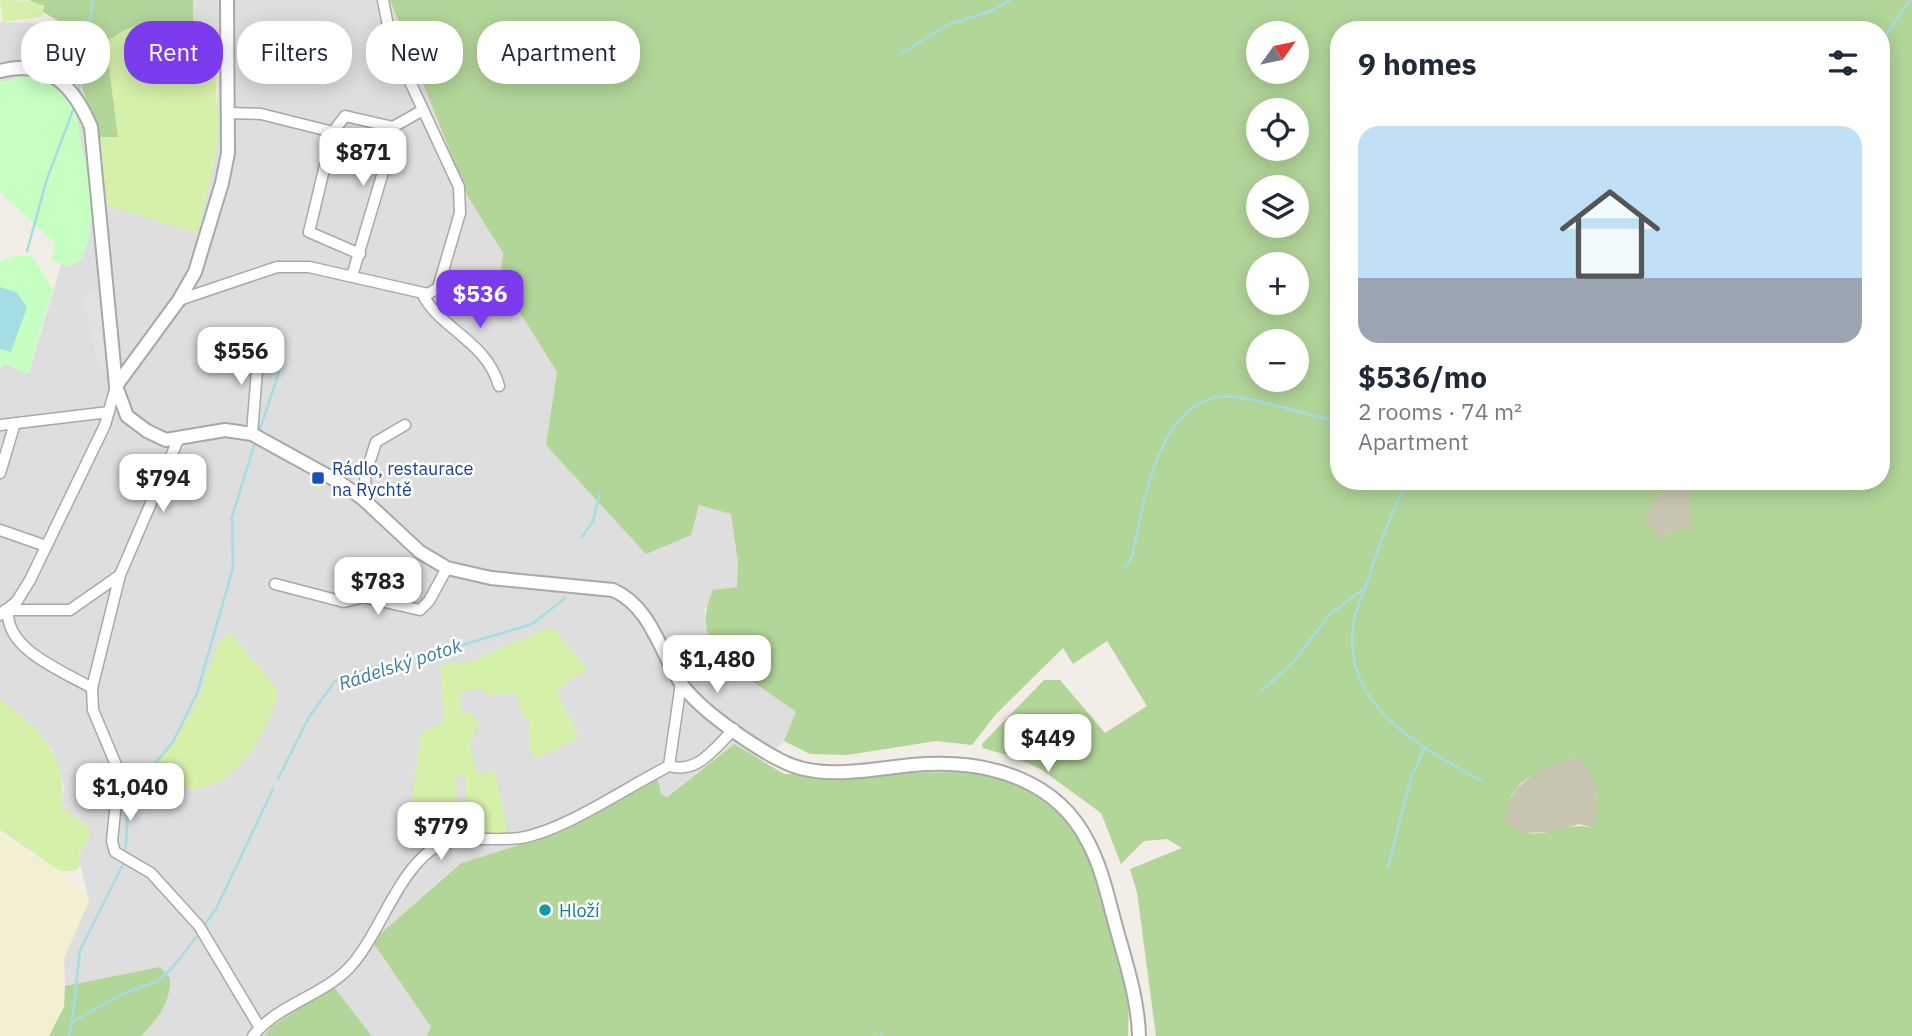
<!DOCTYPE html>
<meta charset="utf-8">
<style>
body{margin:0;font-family:"IBM Plex Sans",sans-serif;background:#f2f2f3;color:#1f2937;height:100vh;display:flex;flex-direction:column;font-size:26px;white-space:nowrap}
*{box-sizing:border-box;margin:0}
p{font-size:23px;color:#747a83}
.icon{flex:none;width:38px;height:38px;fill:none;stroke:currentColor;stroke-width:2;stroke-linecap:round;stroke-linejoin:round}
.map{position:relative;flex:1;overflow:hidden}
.sheet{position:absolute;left:1330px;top:21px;width:560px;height:469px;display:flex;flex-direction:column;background:#fff;border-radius:28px;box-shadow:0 4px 18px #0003}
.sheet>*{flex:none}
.hud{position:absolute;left:21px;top:21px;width:665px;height:63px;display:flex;gap:14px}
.needle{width:46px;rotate:57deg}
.controls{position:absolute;left:1246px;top:21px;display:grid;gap:14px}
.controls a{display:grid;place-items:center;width:63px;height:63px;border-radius:50%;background:#fff;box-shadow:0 4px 18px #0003;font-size:35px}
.price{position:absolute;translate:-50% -60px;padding:0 16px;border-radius:14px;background:#fff;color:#222;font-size:23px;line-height:46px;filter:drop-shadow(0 2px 4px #0008)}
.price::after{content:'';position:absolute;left:50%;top:42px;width:21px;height:16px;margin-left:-10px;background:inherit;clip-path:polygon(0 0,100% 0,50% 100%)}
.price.current{background:#7c3aed;color:#fff}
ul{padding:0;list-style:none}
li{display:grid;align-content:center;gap:14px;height:371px;padding:0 28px}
li span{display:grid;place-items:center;height:217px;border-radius:21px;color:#555}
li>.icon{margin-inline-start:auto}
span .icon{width:126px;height:126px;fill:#fffc;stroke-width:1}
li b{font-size:30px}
h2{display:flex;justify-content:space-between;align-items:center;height:84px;padding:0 28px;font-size:30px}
.chip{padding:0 24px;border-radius:28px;background:#fff;box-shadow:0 4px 18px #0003;font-size:24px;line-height:63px}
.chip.current{background:#7c3aed;color:#fff}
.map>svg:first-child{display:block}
</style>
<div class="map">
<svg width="1912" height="1036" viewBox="0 0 1912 1036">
<rect width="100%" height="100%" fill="#f2ede7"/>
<path fill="#dfdede" d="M193,0H390L468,197L503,253L500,281L557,372L546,445L698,505L731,513L738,563L737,588L704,609L713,651L797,712L784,741L761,762L733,744L666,797L661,794L656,778L560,832L460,863L372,941L431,1027L426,1036H372L333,986L271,1027L264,1036H141L160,1014V968L65,986L64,958L89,901L78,856L89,839L88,826L62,809L64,786L53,750L0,699V370L3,363L29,373L81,198L0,90V22L64,24L75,30L80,52L77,70L98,137L107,203L197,233L216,155L219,51L210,24L193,22Z"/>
<path fill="#c8c5b1" d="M1678,481L1688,486L1693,526L1669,533L1659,542L1644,517L1655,498Z
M1577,756L1589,766L1596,784L1598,812L1593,828L1579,824L1555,832L1521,833L1506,823L1505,807L1516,789L1538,770Z"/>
<path fill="#f2f0d1" d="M0,833L79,886L89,901L64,958V1007L49,1036H0Z"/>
<path fill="#d5f0a9" d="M0,0L39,1L45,10L41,17L3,22Z
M141,21L210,24L218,36L216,94L219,122L216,155L198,233L111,207L105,200L98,137H118L106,43L125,28Z
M553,627L587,669L556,690L579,738L534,760L530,749V724L521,711L517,693L488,695L482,688L459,693L462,714L472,713L480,727L474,729L476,737L469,739L476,771L480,774L495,771L508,833L505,837L468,834L465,777L461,774L455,777L463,830L459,834L440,839L410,812L421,733L442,723L444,717L440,668L447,664L478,660L497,649Z
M230,633L278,690L276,701C262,739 238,784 193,790L166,776L156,766V759C174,741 186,724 197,701C208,680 210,646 230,633Z
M0,699C42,732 66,752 62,808L88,826L89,839L78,855L81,865L75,871H60L0,830Z"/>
<path fill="#b2d598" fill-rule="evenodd" d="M29,0H193V22C155,22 138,17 106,43L118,137H98L77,70L80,52L75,31L43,12L44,6Z
M390,0H1912V1036H1156L1137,892L1130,869L1182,848L1167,839L1144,841L1121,864L1101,813L1042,770L1017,758L983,748L982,744L1044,680H1060L1105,733L1147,706L1107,641L1073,664L1063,648L996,714L972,745L936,741L847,755L810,754L784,741L796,712C782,701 718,660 713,648C703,628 704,609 713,590L737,587L738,563L731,514L699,505L691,535L646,554L546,445L557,372L500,281L503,253L468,197ZM1339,30H1881V481H1683L1688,486L1692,526L1669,533L1659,541L1644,517L1655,498L1678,481H1339ZM1258,33H1297V72H1258ZM1258,110H1297V149H1258ZM1258,187H1297V226H1258ZM1258,264H1297V303H1258ZM1258,341H1297V380H1258ZM1577,756C1599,774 1601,802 1593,828C1561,819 1541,848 1506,823C1503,780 1544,768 1577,756Z
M734,744L784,774L964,772L1007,779L1031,789L1060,813L1085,844L1129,998L1128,1036H426L431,1027L372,941L461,863L560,832L657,777L661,794L667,797Z
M160,967L170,978C171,1002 157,1020 141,1036H49L64,1007L65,986Z
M333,986L372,1036H264L271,1027Z"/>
<path fill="#c5ffc2" d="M22,76C41,80 56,84 69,101C77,111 79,128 81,142C89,181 99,220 82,258L70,267L51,260L56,244L0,192V82Z
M13,255L32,256L53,289L28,374L3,363L0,370V262Z"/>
<path fill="#e1e1e1" d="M99,292L108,372L97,363L82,294Z"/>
<path fill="#a4dde3" d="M0,287L16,292L27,307L11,352L0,349Z"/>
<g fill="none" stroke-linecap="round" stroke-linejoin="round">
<path stroke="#a4dde3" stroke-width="2.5" d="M1881,42L1910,0
M901,54L947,25L993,10L1010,0
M78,94L93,0
M27,251L47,179L75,105
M259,432L280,369
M1408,481C1389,515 1377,550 1366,586C1361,599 1354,613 1353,627C1342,706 1423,749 1482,781
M582,537L593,521L600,493
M1125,568L1132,556C1144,503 1159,389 1234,397C1270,400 1303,417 1339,420
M459,646L532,624L565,598
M1262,691L1296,659L1329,615L1362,590
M278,779L309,717L335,681L373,667L391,665L449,649
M125,855L128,815L148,772L173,742L197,693L233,568L232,517L255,442
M1388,867L1411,778L1425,747
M205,924L216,909L273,789
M72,1022L80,950L124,862
M69,1036L72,1022L124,993L158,981L172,968L197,936
M879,1036L882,1033"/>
<defs>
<path id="minor" d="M227,113L261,114L333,132
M360,254L309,232L333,132L345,116L393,127L423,110
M352,276L392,142L393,127
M422,293C439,329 486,340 499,386
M179,300L277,267H309L428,294L438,288L460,213L459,187L391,41L383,0
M0,425L109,412
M252,434L259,343
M178,440L120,575L92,688L93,710L119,772L112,841L115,852L151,873L199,926L260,1028
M0,473L15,423
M362,498L366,493L365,476L376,442L405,425
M0,530L46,546
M275,584L344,602L363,597L420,610L429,601L447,568
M5,610H70L120,575
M8,610C5,650 63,671 92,688
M0,615L17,601L30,580L105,425L116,386
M669,766L681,683
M253,1036C277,1005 322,996 349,968C379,936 395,877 431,850C456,833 492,842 520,838C566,830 625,788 669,766C698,774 715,748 734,729"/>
<path id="tertiary" d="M0,71C49,58 74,87 91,127L116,386L127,416L147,431L166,440L225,430L252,434L339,482L362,498L420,552L447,568L491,578L613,590C651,607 659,650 680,682C698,709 751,745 780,760C824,784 879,766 926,764C990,761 1057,780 1088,842C1102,868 1108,898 1116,927C1126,963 1138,999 1139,1036
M116,386L179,300L195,272L222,183L228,153L227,0"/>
</defs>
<use href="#minor" stroke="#a8a8a8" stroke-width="13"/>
<use href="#tertiary" stroke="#a8a8a8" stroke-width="16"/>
<use href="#minor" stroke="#fff" stroke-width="10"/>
<use href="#tertiary" stroke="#fff" stroke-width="12"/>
</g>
<rect fill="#1a4fb4" stroke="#fff" stroke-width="2.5" x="311" y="471" width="14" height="14" rx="3.5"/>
<circle fill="#0f9aa8" stroke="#fff" stroke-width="2.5" cx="545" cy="910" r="7"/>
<g text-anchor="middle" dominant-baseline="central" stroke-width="5" stroke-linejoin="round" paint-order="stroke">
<g font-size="18" fill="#164399" stroke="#fff" text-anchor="start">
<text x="332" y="468">Rádlo, restaurace<tspan x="332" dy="21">na Rychtě</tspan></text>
</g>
<g font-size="18" fill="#0d838f" stroke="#fff" text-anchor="start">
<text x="559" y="910">Hloží</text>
</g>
<g font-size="19" font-style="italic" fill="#3c7ca2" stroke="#fff">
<text transform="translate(400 664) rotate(-18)">Rádelský potok</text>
</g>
</g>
</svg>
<div class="controls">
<a><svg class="needle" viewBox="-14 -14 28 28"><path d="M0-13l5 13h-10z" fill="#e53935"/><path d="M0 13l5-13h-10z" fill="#747a83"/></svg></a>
<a><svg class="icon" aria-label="locate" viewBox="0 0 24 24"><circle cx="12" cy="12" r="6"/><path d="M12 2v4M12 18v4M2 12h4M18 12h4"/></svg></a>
<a><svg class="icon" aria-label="layers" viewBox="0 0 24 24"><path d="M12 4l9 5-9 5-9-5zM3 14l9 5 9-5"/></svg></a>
<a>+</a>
<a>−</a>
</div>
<b class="price" style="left:363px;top:188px">$871</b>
<b class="price current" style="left:480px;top:330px">$536</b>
<b class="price" style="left:241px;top:387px">$556</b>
<b class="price" style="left:163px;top:514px">$794</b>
<b class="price" style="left:378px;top:617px">$783</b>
<b class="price" style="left:717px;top:695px">$1,480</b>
<b class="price" style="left:1048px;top:774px">$449</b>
<b class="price" style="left:130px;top:823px">$1,040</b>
<b class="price" style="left:441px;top:862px">$779</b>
<div class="hud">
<a class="chip">Buy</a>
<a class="chip current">Rent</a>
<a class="chip">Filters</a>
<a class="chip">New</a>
<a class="chip">Apartment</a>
</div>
<section class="sheet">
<h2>9 homes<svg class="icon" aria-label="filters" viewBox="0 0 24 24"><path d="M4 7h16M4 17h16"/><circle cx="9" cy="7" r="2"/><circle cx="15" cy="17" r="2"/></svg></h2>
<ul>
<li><span style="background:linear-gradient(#bfe0f5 70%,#9aa5b1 0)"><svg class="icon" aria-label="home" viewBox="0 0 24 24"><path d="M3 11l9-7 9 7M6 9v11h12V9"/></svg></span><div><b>$536/mo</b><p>2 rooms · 74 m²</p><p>Apartment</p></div></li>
</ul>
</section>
</div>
